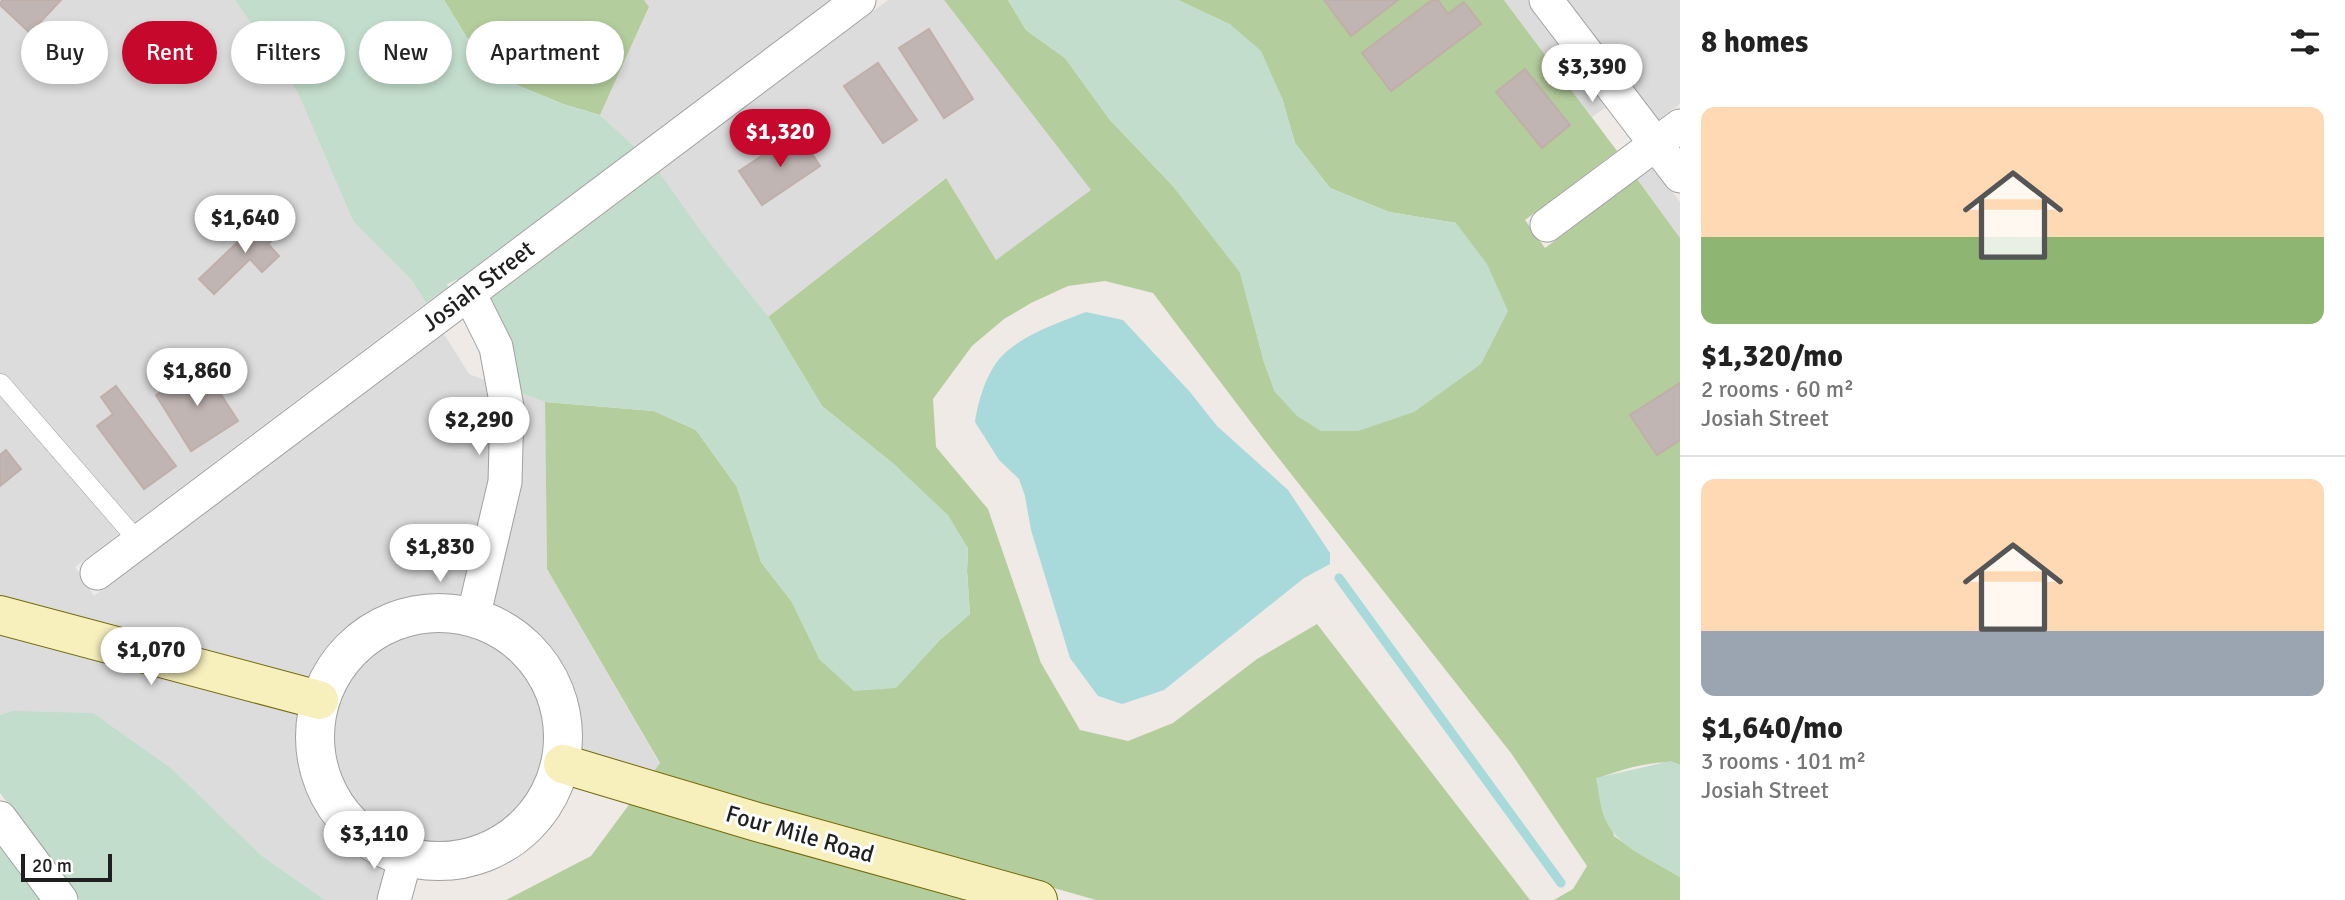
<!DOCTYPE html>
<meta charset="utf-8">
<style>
body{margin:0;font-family:Signika,sans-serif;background:#f2f2f2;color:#222;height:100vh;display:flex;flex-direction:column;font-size:26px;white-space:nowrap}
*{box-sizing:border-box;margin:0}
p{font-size:23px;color:#767676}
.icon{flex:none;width:38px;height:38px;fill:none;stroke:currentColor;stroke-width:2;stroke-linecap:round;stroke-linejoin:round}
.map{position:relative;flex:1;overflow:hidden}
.sheet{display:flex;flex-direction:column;background:#fff;width:665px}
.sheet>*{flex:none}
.top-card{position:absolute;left:21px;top:21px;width:665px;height:63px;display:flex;gap:14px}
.scale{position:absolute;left:21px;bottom:18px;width:91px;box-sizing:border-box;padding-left:7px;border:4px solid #1f1f1f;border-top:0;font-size:19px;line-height:24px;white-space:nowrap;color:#1f1f1f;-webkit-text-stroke:5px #fff;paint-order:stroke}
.price{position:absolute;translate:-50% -60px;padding:0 16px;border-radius:24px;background:#fff;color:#222;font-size:23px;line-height:46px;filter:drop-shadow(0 2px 4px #0008)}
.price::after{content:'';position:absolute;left:50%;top:42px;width:21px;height:16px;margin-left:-10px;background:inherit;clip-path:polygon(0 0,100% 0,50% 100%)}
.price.on{background:#c6082c;color:#fff}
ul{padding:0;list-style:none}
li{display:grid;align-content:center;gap:14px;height:371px;padding:0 21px}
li+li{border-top:2px solid #e0e0e0}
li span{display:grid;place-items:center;height:217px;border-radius:14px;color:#555}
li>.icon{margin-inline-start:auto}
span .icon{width:126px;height:126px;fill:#fffc;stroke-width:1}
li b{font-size:30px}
h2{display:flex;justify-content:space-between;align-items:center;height:84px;padding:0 21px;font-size:30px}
.tag{padding:0 24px;border-radius:32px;background:#fff;box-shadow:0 4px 10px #0003;font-size:24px;line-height:63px}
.tag.on{background:#c6082c;color:#fff}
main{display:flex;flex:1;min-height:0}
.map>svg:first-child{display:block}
</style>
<main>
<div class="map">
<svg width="1680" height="900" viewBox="0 0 1680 900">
<rect width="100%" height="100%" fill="#efeae6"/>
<path fill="#dddcdc" d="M0,0H235L297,91L353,221L413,282L426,303L75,567L94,596L444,334L469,374L487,381L491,406L489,478L461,599L418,597L392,604L367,615L329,644L309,680L0,598Z
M644,0H830L635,147L600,115L649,8Z
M888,0H944L1092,190L996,260L945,178L768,317L706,238L659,172Z
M1504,0H1527L1608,106L1592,117Z
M1566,0H1680V104L1658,120Z
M1654,167L1680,202V238L1637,179Z
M521,393L545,402L547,569L660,764L652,774L579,753L580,735L575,705L559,665L530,630L507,614L492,608L521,488L523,409Z
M332 737a107 107 0 1 1 214 0a107 107 0 1 1-214 0Z
M0,632L301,712L300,749L306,776L317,802L347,840L367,858L386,867L377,900H325L262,856L172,769L11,711L0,715Z"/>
<path fill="#b4cd9c" d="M444,0H644L649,7L600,115L563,104L517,85L466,36Z
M944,0H1008L1026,30L1065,58L1110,120L1173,186L1240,272L1264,362L1275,392L1456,223L1389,212L1330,188L1295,143L1282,98L1231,25L1178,0H1504L1617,151L1525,220L1545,248L1637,179L1680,238V765C1661,757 1616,771 1597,779L1614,836L1635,851L1680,877V900H1554L1573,889L1587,866L1511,753L1262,437L1153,293L1105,281L1068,286L1031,303L1004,319L972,346L933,399L936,447L988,509L1041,663L1080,730L1128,741L1173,723L1257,659L1317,624L1530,900H1096L652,774L660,763L547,569L545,402L654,411L696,430L737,487L761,562L792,602L820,660L941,639L970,614L967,571L968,548L896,466L822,406L768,317L946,178L996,260L1091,190Z
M631,802L974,900H506L591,856Z"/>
<path fill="#c3ddcc" d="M235,0H444L466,36L517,85L563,104L600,115L635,147L460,278L447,284L448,287L426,303L413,282L353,221L297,91Z
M1008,0H1178L1231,25L1261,51L1282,98L1295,143L1330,188L1389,212L1456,223L1487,264L1508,311L1481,364L1414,412L1358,431H1321L1297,416L1275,392L1264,362L1240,272L1173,186L1110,120L1065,58L1026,30Z
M659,172L706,238L770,319L822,406L896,466L948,515L968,548L967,571L970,614L941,639L896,688L854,691L820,660L792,602L761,562L737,487L696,430L654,411L545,402L521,393L489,300Z
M11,711L93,713L172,769L262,856L325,900H80L0,793V715Z
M1671,761L1680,765V877C1655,861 1619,849 1606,821C1600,809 1599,792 1596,778Z
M0,844L42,900H0Z"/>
<path fill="#a8d9db" d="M1086,312L1123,320L1190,392L1217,426L1288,490L1330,553V564L1304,578L1164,690L1122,704L1098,696L1070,658L1031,530L1025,496L1019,479L999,460L975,422C978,401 987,371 1002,356C1022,335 1060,322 1086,312Z"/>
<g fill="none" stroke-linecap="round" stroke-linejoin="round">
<path stroke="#a8d9db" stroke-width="9" d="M1339,578L1561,883"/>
</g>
<path fill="#c0b5b2" stroke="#c0afa9" stroke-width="2" d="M2,0H61L30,33L0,5Z
M1324,0H1398L1351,36Z
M1432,0H1438L1448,14L1464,2L1481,24L1391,91L1362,53Z
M929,29L973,99L944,118L899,48Z
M878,63L917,120L883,143L844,86Z
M1525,69L1570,125L1542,148L1496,92Z
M798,132L820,166L762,205L739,171Z
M266,215L282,231L268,244L279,256L262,272L250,259L214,294L199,279Z
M202,365L238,421L191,451L156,395Z
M1680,383V440L1657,455L1630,415Z
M116,386L176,466L144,489L97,426L113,414L101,397Z
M6,450L21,469L0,486V455Z"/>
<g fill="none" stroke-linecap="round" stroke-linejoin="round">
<defs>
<path id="service" d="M1,383L138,541"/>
<path id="minor" d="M1546,0L1680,176
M1547,225L1680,126
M469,293L496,347L507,407L505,482L473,618
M97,573L859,0
M0,818L61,900
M394,900L406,856"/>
<path id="tertiary" d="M315 737a124 124 0 1 1 248 0a124 124 0 1 1-248 0Z"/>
<path id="secondary" d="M0,615L319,700
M563,764L757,822L1038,900"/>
</defs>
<use href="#service" stroke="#a0a0a0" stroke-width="19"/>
<use href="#minor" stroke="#a0a0a0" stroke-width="35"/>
<use href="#tertiary" stroke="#a0a0a0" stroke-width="40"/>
<use href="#secondary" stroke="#736a09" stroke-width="40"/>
<use href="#service" stroke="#fff" stroke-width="18"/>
<use href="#minor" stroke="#fff" stroke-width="33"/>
<use href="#tertiary" stroke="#fff" stroke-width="38"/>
<use href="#secondary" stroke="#f7efbc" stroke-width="38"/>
</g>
<g text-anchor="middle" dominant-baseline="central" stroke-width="6" stroke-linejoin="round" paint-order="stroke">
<g font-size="24" fill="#1f1f1f" stroke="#fff">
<text transform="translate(478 286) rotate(-37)">Josiah Street</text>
<text transform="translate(800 834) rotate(16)">Four Mile Road</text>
</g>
</g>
</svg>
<div class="scale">20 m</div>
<b class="price" style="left:1592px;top:104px">$3,390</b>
<b class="price on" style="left:780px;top:169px">$1,320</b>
<b class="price" style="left:245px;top:255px">$1,640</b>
<b class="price" style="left:197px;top:408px">$1,860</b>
<b class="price" style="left:479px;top:457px">$2,290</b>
<b class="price" style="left:440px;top:584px">$1,830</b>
<b class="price" style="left:151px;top:687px">$1,070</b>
<b class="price" style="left:374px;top:871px">$3,110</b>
<div class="top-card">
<a class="tag">Buy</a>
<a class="tag on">Rent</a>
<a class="tag">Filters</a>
<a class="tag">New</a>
<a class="tag">Apartment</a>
</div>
</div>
<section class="sheet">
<h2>8 homes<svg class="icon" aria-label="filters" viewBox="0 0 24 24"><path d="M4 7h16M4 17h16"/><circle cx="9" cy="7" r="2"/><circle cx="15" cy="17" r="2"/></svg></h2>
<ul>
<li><span style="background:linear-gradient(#ffd9b3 60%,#8fb573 0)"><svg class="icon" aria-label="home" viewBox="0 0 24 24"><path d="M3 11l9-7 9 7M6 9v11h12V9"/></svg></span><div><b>$1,320/mo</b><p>2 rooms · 60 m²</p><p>Josiah Street</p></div></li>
<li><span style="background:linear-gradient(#ffd9b3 70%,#9aa5b1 0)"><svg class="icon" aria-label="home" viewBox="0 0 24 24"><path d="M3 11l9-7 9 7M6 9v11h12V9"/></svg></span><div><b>$1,640/mo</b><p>3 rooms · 101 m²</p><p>Josiah Street</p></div></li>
</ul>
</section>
</main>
